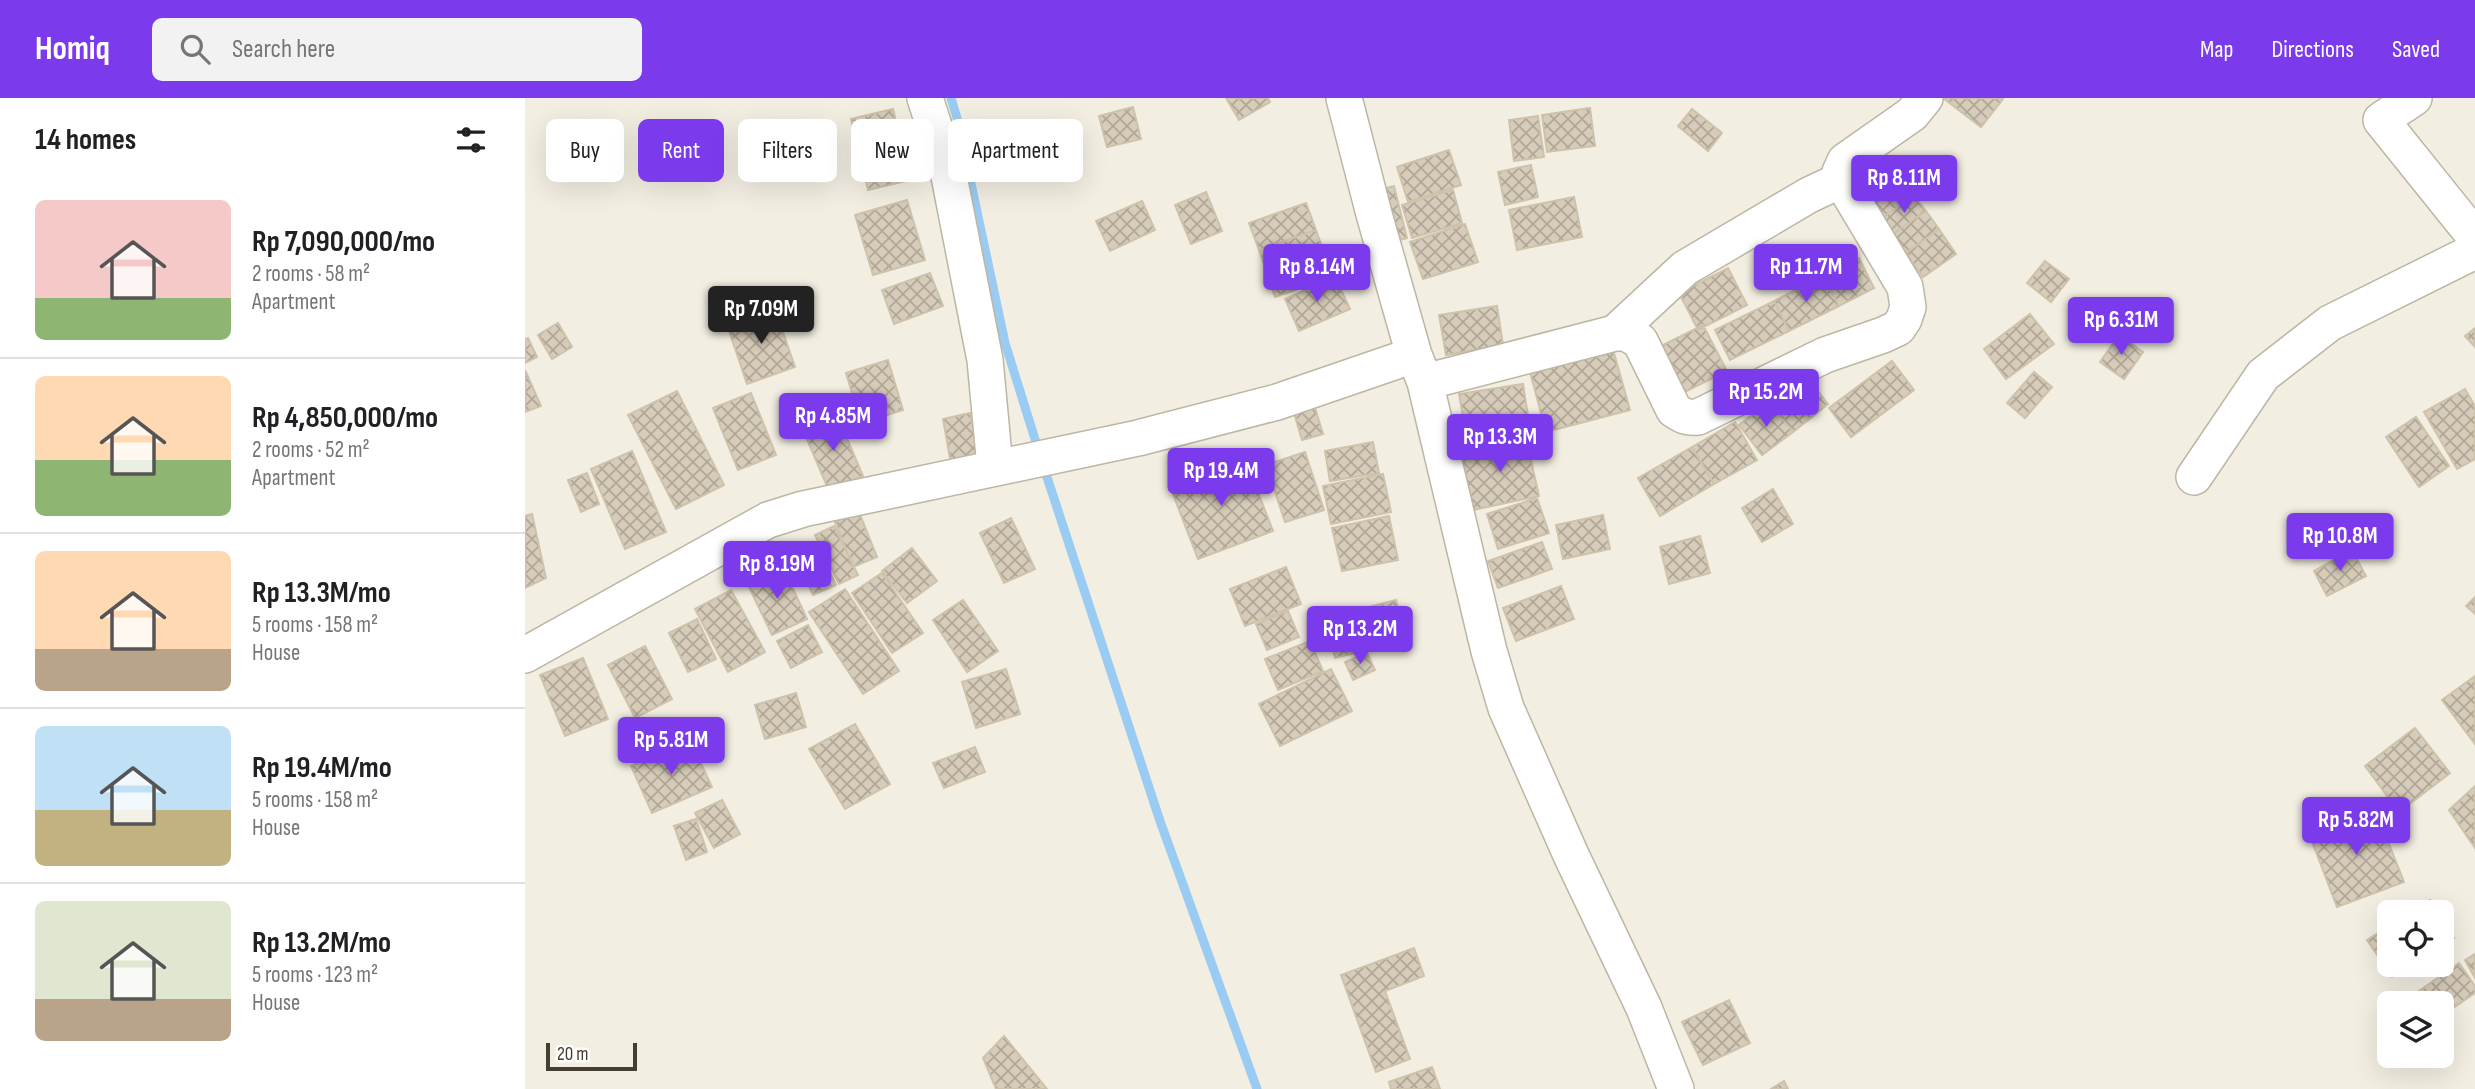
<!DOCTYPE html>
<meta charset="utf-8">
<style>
body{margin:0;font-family:"Sofia Sans Condensed",sans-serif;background:#f2f2f2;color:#202124;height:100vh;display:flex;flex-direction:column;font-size:26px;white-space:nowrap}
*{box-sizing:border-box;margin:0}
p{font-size:23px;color:#757577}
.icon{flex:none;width:38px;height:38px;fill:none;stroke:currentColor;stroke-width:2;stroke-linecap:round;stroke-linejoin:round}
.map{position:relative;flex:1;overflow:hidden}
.side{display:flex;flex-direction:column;background:#fff;width:525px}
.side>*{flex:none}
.top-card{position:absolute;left:21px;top:21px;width:665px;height:63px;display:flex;gap:14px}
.tools{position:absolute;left:1852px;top:802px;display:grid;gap:14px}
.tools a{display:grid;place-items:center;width:77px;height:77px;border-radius:10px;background:#fff;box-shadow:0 7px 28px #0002;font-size:35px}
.scale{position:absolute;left:21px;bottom:18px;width:91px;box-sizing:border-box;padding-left:7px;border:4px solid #433d32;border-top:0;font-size:19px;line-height:24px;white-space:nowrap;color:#433d32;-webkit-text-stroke:5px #fff;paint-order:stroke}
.price{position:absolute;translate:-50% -60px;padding:0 16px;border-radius:7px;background:#7c3aed;color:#fff;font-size:23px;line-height:46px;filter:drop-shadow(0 2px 4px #0008)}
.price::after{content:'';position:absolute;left:50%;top:42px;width:21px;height:16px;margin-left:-10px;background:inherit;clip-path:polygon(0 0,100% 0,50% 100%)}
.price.current{background:#222;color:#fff}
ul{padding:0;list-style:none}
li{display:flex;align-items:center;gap:21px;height:175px;padding:0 35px}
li+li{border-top:2px solid #e0e0e0}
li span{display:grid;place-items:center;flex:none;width:196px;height:140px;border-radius:10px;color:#555}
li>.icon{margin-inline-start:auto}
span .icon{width:84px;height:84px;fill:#fffc;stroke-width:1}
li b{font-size:30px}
h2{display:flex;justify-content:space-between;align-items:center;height:84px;padding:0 35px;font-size:30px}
.tag{padding:0 24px;border-radius:10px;background:#fff;box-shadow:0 7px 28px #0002;font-size:24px;line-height:63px}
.tag.current{background:#7c3aed;color:#fff}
header{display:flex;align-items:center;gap:42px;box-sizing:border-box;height:98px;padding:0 35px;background:#7c3aed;color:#fff}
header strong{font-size:33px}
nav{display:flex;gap:38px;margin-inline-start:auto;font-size:24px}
.search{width:490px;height:63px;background:#f2f2f2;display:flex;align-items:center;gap:18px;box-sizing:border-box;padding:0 24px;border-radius:10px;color:#757577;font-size:26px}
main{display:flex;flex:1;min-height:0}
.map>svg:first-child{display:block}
</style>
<header>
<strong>Homiq</strong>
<div class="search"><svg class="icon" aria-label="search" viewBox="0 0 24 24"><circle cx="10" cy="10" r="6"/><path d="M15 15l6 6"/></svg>Search here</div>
<nav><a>Map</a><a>Directions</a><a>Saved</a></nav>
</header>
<main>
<section class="side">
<h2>14 homes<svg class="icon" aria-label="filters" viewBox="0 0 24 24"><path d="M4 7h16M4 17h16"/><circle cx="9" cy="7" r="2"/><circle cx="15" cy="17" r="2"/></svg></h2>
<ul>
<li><span style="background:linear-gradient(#f6c9c9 70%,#8fb573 0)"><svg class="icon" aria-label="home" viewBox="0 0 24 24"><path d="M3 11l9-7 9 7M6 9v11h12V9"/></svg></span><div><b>Rp 7,090,000/mo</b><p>2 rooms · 58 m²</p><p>Apartment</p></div></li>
<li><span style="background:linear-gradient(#ffd9b3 60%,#8fb573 0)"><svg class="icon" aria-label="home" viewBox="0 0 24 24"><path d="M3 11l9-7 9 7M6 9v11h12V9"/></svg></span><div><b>Rp 4,850,000/mo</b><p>2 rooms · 52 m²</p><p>Apartment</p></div></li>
<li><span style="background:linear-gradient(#ffd9b3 70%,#b9a48a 0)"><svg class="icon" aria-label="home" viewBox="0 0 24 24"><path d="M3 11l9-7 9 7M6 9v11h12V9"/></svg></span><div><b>Rp 13.3M/mo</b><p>5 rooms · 158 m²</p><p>House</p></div></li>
<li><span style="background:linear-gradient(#bfe0f5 60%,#c2b280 0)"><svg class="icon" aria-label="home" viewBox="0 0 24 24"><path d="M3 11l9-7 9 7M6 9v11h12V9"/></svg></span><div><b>Rp 19.4M/mo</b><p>5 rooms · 158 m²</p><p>House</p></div></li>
<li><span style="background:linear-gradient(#dfe7d0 70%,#b9a48a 0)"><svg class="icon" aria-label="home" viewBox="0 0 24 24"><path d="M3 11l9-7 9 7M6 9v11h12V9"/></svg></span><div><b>Rp 13.2M/mo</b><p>5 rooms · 123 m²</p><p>House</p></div></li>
</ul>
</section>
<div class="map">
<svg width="1950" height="991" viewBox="0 0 1950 991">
<defs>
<pattern id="building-cross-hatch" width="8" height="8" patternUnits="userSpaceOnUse" patternTransform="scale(1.75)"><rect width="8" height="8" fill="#d7ccba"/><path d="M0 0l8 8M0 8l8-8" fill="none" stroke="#b0a798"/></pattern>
</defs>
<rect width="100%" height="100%" fill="#f2eee2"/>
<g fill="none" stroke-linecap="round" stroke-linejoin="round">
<path stroke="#9acbf3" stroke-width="9" d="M426,0L432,20L480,245L514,354
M518,367L635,723L732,991"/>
</g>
<path fill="url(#building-cross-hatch)" stroke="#cfc2aa" stroke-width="2" d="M701,0H743L745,4L714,22Z
M1418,0H1477L1478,1L1456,29Z
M608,9L616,41L582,49L574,18Z
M1065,10L1070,48L1022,54L1017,17Z
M368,11L385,82L343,92L326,21Z
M1167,11L1197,35L1183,53L1153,28Z
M1013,18L1019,59L989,63L984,22Z
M1351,44L1376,78L1343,102L1319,67Z
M924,52L936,87L883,104L872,69Z
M1006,67L1013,99L980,107L973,74Z
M1376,78L1389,98L1357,120L1343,102Z
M869,88L882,140L860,146L846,94Z
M928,92L937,125L887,140L877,107Z
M681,94L697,133L666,146L650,107Z
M1389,98L1401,113L1368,136L1357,120Z
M1049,99L1057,139L992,152L984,112Z
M382,102L400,162L348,177L330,117Z
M617,103L630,132L585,153L571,123Z
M781,105L791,132L734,152L724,125Z
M1401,113L1414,131L1381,155L1368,136Z
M940,126L953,164L898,181L885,144Z
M1414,131L1431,156L1398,179L1381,155Z
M791,132L808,179L750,199L734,152Z
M1334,160L1349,190L1314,208L1298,178Z
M1520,163L1544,181L1526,204L1502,185Z
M1203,170L1222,207L1173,232L1154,195Z
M405,175L418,208L369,226L357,192Z
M1298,178L1314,208L1264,233L1249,203Z
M810,179L825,211L774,233L760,201Z
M1249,203L1264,233L1205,262L1190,232Z
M972,208L978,247L921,257L914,217Z
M250,211L270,269L222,286L202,227Z
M1505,216L1529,246L1481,281L1459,251Z
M33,225L47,249L27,261L13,237Z
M1178,227L1202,273L1160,294L1136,248Z
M1950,230V249L1940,238Z
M1594,237L1618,254L1599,281L1575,264Z
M3,240L12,259L0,265V241Z
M1087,248L1105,312L1021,334L1004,270Z
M363,262L378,312L336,325L321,275Z
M1367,263L1389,292L1326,339L1304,310Z
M0,272L16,308L0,314Z
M1509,274L1527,289L1500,320L1482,305Z
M1280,276L1303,306L1268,334L1244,304Z
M998,286L1006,337L943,347L934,296Z
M1940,291L1950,308V361L1932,371L1899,314Z
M152,293L199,387L151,411L103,317Z
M226,295L251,357L213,372L188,310Z
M787,300L798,336L777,342L766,305Z
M1244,304L1268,334L1237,357L1214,327Z
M445,315L454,361L426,366L418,321Z
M312,317L338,378L304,393L278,332Z
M1891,319L1924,368L1894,389L1861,339Z
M1210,324L1232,362L1189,386L1167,349Z
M1001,340L1014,398L948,412L936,354Z
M848,344L854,375L805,383L800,353Z
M1167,349L1189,386L1135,418L1113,380Z
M107,353L141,434L100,451L66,371Z
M780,354L799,412L760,424L741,367Z
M719,358L748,433L673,461L644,386Z
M62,375L74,406L56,414L43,382Z
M858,376L866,414L806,426L798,388Z
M1248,391L1268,426L1237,444L1217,410Z
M1012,400L1024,435L973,451L962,416Z
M334,414L352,459L328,469L310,424Z
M7,416L21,480L0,490V418Z
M1078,417L1085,451L1038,461L1031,427Z
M864,418L873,462L817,473L807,430Z
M486,420L510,471L479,485L455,435Z
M309,428L333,477L314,486L290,437Z
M1175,438L1185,475L1144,486L1135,449Z
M1017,444L1027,471L973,490L963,463Z
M387,450L412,483L382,505L357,473Z
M294,452L311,487L288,497L272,462Z
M1827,452L1841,478L1802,498L1789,473Z
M258,469L282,521L247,537L222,485Z
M761,469L776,506L720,528L705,491Z
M357,475L398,535L367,555L327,495Z
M1036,488L1049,521L991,543L978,510Z
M320,491L374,573L338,596L284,514Z
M206,492L240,554L203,574L170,511Z
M1950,499V516L1941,508Z
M438,502L473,553L442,574L408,522Z
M871,502L882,542L846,551L836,511Z
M836,511L846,551L810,560L800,521Z
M763,513L774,539L742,552L731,526Z
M172,521L191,561L163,574L144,535Z
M283,527L297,554L266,570L252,543Z
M785,543L798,573L753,592L740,561Z
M120,548L147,601L110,620L83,567Z
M842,555L850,572L828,582L820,564Z
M58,560L83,621L40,638L15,577Z
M481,571L495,616L451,630L437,584Z
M806,571L827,613L755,648L734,606Z
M1950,578V646L1917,602Z
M271,595L281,629L240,641L230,607Z
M330,626L365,686L320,711L284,651Z
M1890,630L1925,675L1874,714L1840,668Z
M165,642L187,689L127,715L106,668Z
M450,649L460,674L419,690L408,665Z
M1950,688V750L1924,712Z
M197,702L215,736L189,750L170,715Z
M1849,708L1879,784L1812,809L1783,733Z
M171,721L182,754L161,762L149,728Z
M1905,802L1912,814H1886Z
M1916,820L1929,840L1916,848Z
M1864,828V866H1887L1867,879L1842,842Z
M889,850L899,878L860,893L885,961L851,974L816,877Z
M1950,856V880L1940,862Z
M1934,865L1950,888V895L1916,918V905H1877Z
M1204,902L1225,945L1178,967L1157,924Z
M479,938L522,991H471L458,960Z
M907,969L915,991H866L864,984Z
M1259,983L1263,991H1246Z"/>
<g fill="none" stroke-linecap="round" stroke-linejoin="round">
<defs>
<path id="minor" d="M400,0L422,68L460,262L470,369
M819,0L849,116L889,257L900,284L964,553L981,610L1046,757L1119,910L1151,991
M1889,0L1856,22L1950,139
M1090,235L1160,170L1284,97L1316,82
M900,284L1090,235H1101L1115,243L1149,312C1158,318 1162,320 1173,319L1300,257L1358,237L1373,230L1379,221L1383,209L1380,189L1316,82L1315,74L1320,63L1387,16L1400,0
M1669,379L1738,277L1805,225L1950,153
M0,557L243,422L278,411L613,340L752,304L889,257"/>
</defs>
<use href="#minor" stroke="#bdb6a4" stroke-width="38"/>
<use href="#minor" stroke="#fff" stroke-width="35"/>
</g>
</svg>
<div class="tools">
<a><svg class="icon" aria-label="locate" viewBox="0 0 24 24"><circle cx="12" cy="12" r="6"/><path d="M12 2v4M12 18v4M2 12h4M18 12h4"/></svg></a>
<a><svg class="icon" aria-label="layers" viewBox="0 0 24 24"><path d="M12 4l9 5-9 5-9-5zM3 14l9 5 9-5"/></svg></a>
</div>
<div class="scale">20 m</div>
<b class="price" style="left:1379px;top:117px">Rp 8.11M</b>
<b class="price" style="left:792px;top:206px">Rp 8.14M</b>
<b class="price" style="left:1281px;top:206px">Rp 11.7M</b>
<b class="price current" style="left:236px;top:248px">Rp 7.09M</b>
<b class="price" style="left:1596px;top:259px">Rp 6.31M</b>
<b class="price" style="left:1241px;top:331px">Rp 15.2M</b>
<b class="price" style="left:308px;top:355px">Rp 4.85M</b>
<b class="price" style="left:975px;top:376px">Rp 13.3M</b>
<b class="price" style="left:696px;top:410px">Rp 19.4M</b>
<b class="price" style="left:1815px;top:475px">Rp 10.8M</b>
<b class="price" style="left:252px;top:503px">Rp 8.19M</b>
<b class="price" style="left:835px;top:568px">Rp 13.2M</b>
<b class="price" style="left:146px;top:679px">Rp 5.81M</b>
<b class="price" style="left:1831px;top:759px">Rp 5.82M</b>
<div class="top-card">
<a class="tag">Buy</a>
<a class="tag current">Rent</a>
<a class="tag">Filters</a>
<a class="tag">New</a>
<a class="tag">Apartment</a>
</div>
</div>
</main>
